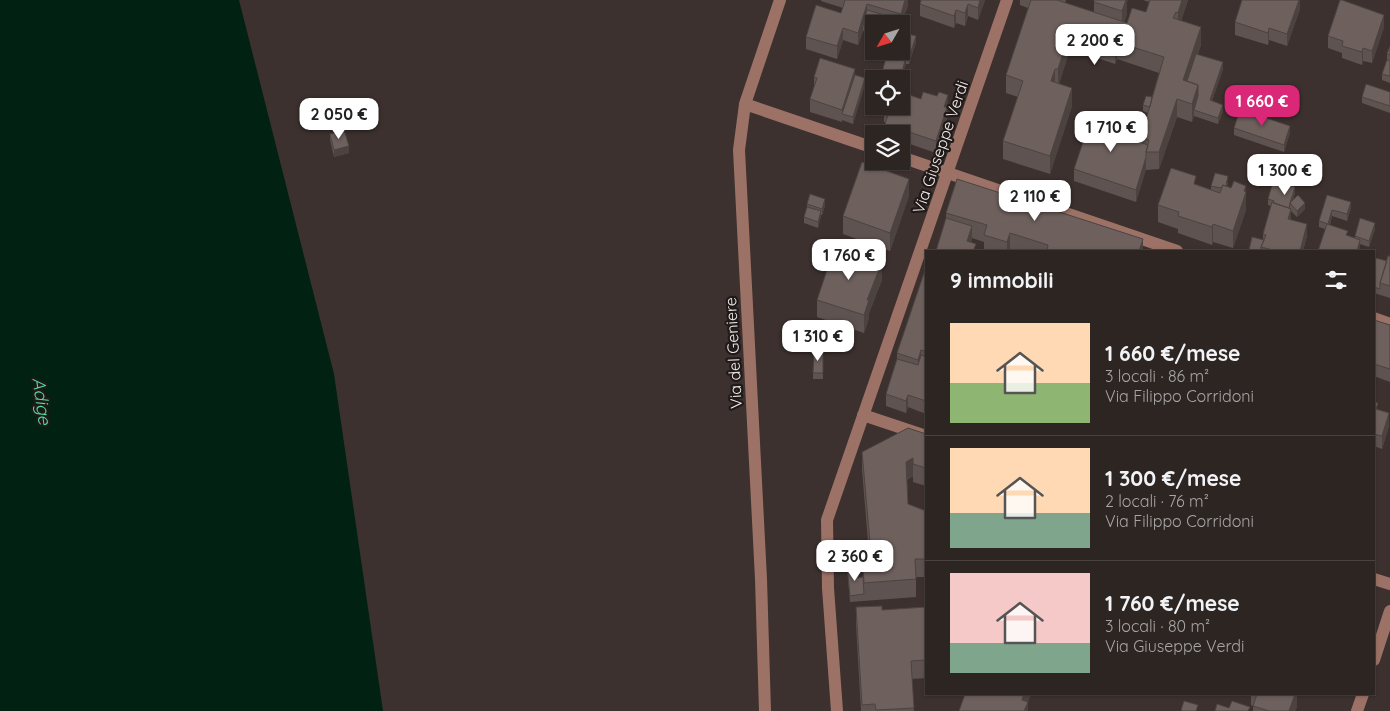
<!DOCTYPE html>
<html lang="it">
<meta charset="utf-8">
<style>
body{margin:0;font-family:Quicksand,sans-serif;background:#352d2a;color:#f1f3f6;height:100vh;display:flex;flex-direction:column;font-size:19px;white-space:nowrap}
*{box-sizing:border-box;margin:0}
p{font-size:16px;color:#a7a5a5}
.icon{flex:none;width:28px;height:28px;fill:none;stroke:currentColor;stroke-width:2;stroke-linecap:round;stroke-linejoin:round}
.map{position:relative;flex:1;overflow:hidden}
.sheet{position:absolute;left:925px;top:250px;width:450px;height:445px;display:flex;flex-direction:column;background:#2d2522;border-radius:0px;box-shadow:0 1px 4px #0004,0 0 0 1px #484240}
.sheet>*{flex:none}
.needle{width:32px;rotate:231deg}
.buttons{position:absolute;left:865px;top:15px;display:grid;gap:10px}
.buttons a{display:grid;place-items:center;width:45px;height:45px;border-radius:0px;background:#2d2522;box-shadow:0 1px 4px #0004,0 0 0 1px #484240;font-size:25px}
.price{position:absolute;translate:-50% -42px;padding:0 11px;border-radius:10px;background:#fff;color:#222;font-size:16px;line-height:32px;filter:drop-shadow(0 1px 2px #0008)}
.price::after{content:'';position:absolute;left:50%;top:30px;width:15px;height:11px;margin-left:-8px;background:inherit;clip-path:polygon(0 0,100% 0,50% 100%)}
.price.current{background:#db2777;color:#fff}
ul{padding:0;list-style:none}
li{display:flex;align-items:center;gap:15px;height:125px;padding:0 25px}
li+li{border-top:1px solid #484240}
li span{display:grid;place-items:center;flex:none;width:140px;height:100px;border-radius:0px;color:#555}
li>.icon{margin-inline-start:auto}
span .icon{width:60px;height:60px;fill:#fffc;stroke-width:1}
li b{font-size:21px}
h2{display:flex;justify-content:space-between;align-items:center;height:60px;padding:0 25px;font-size:21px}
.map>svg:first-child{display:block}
</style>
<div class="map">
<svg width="1390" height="711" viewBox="0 0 1390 711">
<rect width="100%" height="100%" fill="#3c312e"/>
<path fill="#012213" d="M0,0H239L334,374L383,711H0Z"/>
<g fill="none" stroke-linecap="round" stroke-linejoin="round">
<path stroke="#9c7267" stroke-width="12" d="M745,104L874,148
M901,157L1177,251
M1374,318L1390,324
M863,415L926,436
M1374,579L1390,584
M1374,660L1390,611
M765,711L761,579L739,150L745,104L780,0
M837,711L828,588L827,520L1007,0
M1357,711L1363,694"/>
</g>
<path fill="#5e5350" d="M821,0H908V5L901,25L874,24V35L863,31L858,45L843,40L837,59L806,49V37L841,13L843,8L821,1Z
M985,0L978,20L968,16L965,26L956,23L954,28L920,16V4Z
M1020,0H1066L1065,3L1094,12V2H1127V14L1124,23H1127L1146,12L1149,2L1143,0H1188L1181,21L1201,45L1198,54L1223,69L1212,101L1223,111L1218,124L1194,116L1192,122L1177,117L1159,169L1146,170V169L1136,202L1074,181V169L1126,135V137L1141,143V137L1148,113L1143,111V105L1152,97L1159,73L1117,59L1115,64L1070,49L1059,84L1072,106L1050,174L1003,159V141L1018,97L1006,93V75L1028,8L1020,5Z
M1300,0V9L1287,46L1269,40L1268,45L1235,35V22Z
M1384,27L1372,63L1363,61L1362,65L1342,58V53L1328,48V36Z
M916,42L909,64H906L888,51Z
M1390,46V83L1382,80V74L1387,60V54Z
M855,75L865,84L853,124L842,120V122L810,112V99L814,87V77Z
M1390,92V113L1362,103V97Z
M948,108L947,111V120L936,153L901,141V134H885V122H884V115Z
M1234,128L1290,133L1284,152L1234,135Z
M330,134L349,153L334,157L330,140Z
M1228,183L1227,186L1246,192V210L1233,248L1213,242L1212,245L1178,233V229L1158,222V205L1196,184L1211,190V186Z
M1295,193L1293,201L1305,209L1297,217L1291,211V219L1307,236L1303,251H1249V250L1263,240V234L1271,206L1268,205V199Z
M1327,195L1351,208L1347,221L1332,216L1330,225L1348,236L1355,238V236L1375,229L1369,247L1360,244V251L1325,229L1319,227V221Z
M909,196L890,251L843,234V216Z
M807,204L825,206L822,215H821L818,228L804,223V217L807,208Z
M946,213L1143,251H984V242L972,238L971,243L976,251L946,218Z
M1390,256V298L1374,293V267L1387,261Z
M926,267V414L908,407L906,413L886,406V394L897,359V353Z
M882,280L869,313V318L864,333L817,317V300Z
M1374,320L1390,325V382L1374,376Z
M823,350V379H813V373Z
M1374,402L1378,410L1389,426L1382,449L1374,446Z
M926,434V486L913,482V476L907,480L908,504L926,511V577H916V597L850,602L847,566L858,578L863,577V566L870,565L862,470V452Z
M856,607L882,610L926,607V678L912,679L914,711H861L856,625Z
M1251,694H1297V707L1295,711H1253V706L1251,705Z"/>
<path fill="#4c4341" d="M905,0H908V5L901,25V24H900L901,14Z
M980,0H985L978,20V8Z
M1123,0H1128L1127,2V14L1122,29V11Z
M1182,0H1188L1178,30V13Z
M1299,0H1300V9L1287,46V34Z
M867,4V16L863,25V31L858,45V33Z
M968,4V16L965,26V13Z
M956,10V23L954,28V16Z
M1384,15V27L1372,63V51Z
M1201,27V45L1185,92L1183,80Z
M843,28V40L837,59V46Z
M1269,28V40L1268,45V33Z
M1070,31V49L1058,87V69Z
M916,36V42L909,64V58Z
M1117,42V59L1115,64V46Z
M1363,48V61L1362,65V52Z
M906,57V64L901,80V79H900Z
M1223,62V69L1210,107V100Z
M855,69V81L842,114V122V110Z
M1055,69V87L1051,81Z
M865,78V84L853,124V117Z
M1198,85V103L1194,110V116L1192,122V104Z
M1072,88V106L1050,174V156Z
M948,95L947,120L936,153V141L944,107Z
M1177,99V117L1159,169V152Z
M1223,105V111L1218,124V118Z
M1126,123V135L1122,149V136Z
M1290,126V133L1284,152V145Z
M349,146V153L334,157V150Z
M1146,157V169L1136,202V190Z
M909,179V196L890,251V233Z
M1246,186V210L1233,248V231Z
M1295,187V193L1292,205L1290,204Z
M825,199V206L822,215V209Z
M1351,202V208L1347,221V214Z
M1305,203V209L1297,217V211Z
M1291,209V221L1288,219Z
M1332,210V216L1328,230V224Z
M821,211V217L818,228V222Z
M1375,223V229L1369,247V241Z
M1213,224V242L1212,245V227Z
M1307,224V236L1303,251H1300Z
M972,226V238L968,251L967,241Z
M1010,233V251H1007V242Z
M1143,239V251H1139Z
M1360,240V251H1357Z
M882,262V280L869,313V318L864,333V315L867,300Z
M926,345V363L924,369V351Z
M921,350V368L918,378V360Z
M908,395V407L906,413V401Z
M1389,413V426L1382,449V436Z
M913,458V476L906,480V462Z
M1024,694H1031L1028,703V711H1022V700Z
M1295,694H1297V707L1295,711H1289Z"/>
<path fill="#6d605d" stroke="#4c4341" d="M845,0H905L901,14L867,4L858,33L843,28L837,46L806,37L816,5L841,13Z
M921,0H980L978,8L968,4L965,13L956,10L954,16L920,4Z
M1031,0H1057L1127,23L1132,8L1146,12L1150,0H1182L1178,13L1176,12L1173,18L1201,27L1183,80L1198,85L1192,104L1177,99L1159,152H1146L1149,140L1141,137L1164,57L1117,42L1115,46L1070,31L1058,69H1055L1051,81L1072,88L1050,156L1003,141L1023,81L1006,75Z
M1094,0H1126L1122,11L1094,2Z
M1242,0H1299L1287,34L1269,28L1268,33L1235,22Z
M1340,0H1342L1384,15L1372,51L1363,48L1362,52L1342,46L1343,41L1328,36Z
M867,10L901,20L900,24H874V29L863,25Z
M901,32L916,36L909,58L906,57L900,79H880L888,51H901Z
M1390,46V55L1387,54Z
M1196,54L1223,62L1210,100L1223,105L1218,118L1194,110L1198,96V85L1187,81Z
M820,58L855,69L842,110L810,99L817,78L814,77Z
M1387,60L1390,61V76L1382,74Z
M855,75L865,78L853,117L842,114Z
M1366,84L1390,92V106L1362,97Z
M901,92L921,99L923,92L937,96L939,92L948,95L944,107H947L936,141L885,124L891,106H901Z
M1146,96L1152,97L1150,107L1143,105Z
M886,106H891L887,116L884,115Z
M1240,109L1290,126L1284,145L1234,128Z
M1093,112L1126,123L1122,136L1148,145L1146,152V157L1136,190L1074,169Z
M344,130L349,146L334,150L330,134Z
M862,162L909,179L890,233L843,216Z
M1171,168L1196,176L1194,184L1220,193L1223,185L1231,188L1234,181L1246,186L1244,191L1246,192L1233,231L1213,224L1212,227L1178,216L1179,212L1158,205Z
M1215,173L1228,176L1226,186L1223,185L1221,188L1211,186Z
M957,179L1143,239L1139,251H1047L1048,245L1010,233L1007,242L984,235L987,225L946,213Z
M1273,181L1295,187L1290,203L1298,195L1305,203L1297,211L1290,203L1289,208L1273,203L1274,201L1268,199Z
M810,194L825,199L822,209L807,204Z
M1327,195L1351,202L1347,214L1332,210L1328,224L1319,221Z
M1272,202L1291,209L1288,219L1307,224L1300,251H1273V250L1261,247L1266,235L1263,234Z
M807,207L821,211L818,222L804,217Z
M946,218L972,226L967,241L976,244L973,251H936Z
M1360,218L1375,223L1369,241L1355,236Z
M1327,224L1348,231L1346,235L1360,240L1357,251H1318Z
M1252,237L1264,240L1261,247V251H1255L1249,250Z
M835,246L882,262L867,300H869L864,315L817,300Z
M1388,256H1390V286L1380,283Z
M1376,258L1387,261L1380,283V289L1374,287V267Z
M926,267V345L924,351L921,350L918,360L897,353Z
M1374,320L1390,325V369L1374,364Z
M814,350H823V373H813Z
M921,355L926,357V401L908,395L906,401L886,394L897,359L918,365Z
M1374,402L1378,403L1376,409L1389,413L1382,436L1374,434Z
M908,428L926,434V468L913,464V458L906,462L908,504L926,511V559H915L916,579L864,583L863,566L872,565L862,452Z
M847,566H858V578L863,577L864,594L850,596Z
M882,606V610L926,607V660L911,661L914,708L876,710L875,704L862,705L856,607Z
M965,694H1024L1022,700L1028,702L1024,711H959Z
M1257,694H1295L1289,711H1269L1253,706Z
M1184,701L1198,705L1196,711H1183L1181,710Z
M1232,701L1250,707L1248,711H1215L1217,704L1229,708Z"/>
<g text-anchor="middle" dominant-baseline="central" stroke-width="4.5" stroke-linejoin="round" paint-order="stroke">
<g font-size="16" fill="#f2ebe8" stroke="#1f1a19">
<text transform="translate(940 147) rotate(-71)">Via Giuseppe Verdi</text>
<text transform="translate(733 353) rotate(-93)">Via del Geniere</text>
</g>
<g font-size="18" font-style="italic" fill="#52de9c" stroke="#1f1a19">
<text transform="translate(42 401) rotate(82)">Adige</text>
</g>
</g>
</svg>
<div class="buttons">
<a><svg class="needle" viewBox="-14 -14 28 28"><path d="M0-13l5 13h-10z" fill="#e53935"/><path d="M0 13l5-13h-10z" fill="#a7a5a5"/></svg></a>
<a><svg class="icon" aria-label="locate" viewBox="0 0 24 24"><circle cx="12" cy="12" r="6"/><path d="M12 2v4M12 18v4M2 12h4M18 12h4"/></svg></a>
<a><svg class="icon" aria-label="layers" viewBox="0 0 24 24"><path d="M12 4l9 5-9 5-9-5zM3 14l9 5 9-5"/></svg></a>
</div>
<b class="price" style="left:1095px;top:66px">2 200 €</b>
<b class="price current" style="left:1262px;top:127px">1 660 €</b>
<b class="price" style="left:339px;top:140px">2 050 €</b>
<b class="price" style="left:1111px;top:153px">1 710 €</b>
<b class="price" style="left:1285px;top:196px">1 300 €</b>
<b class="price" style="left:1035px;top:222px">2 110 €</b>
<b class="price" style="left:849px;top:281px">1 760 €</b>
<b class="price" style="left:818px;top:362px">1 310 €</b>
<b class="price" style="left:855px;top:582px">2 360 €</b>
<section class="sheet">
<h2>9 immobili<svg class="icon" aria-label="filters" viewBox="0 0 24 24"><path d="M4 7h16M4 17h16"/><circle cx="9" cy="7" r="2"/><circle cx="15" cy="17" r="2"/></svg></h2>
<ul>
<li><span style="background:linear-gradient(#ffd9b3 60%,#8fb573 0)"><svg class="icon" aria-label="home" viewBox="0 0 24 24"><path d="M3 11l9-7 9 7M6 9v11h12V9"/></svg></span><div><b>1 660 €/mese</b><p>3 locali · 86 m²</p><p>Via Filippo Corridoni</p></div></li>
<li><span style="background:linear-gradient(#ffd9b3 65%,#7fa58c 0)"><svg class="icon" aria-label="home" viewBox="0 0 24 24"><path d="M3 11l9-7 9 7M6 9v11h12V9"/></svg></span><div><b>1 300 €/mese</b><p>2 locali · 76 m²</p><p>Via Filippo Corridoni</p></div></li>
<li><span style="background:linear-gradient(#f6c9c9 70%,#7fa58c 0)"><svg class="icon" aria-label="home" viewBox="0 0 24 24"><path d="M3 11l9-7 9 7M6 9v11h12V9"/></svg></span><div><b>1 760 €/mese</b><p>3 locali · 80 m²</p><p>Via Giuseppe Verdi</p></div></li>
</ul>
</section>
</div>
